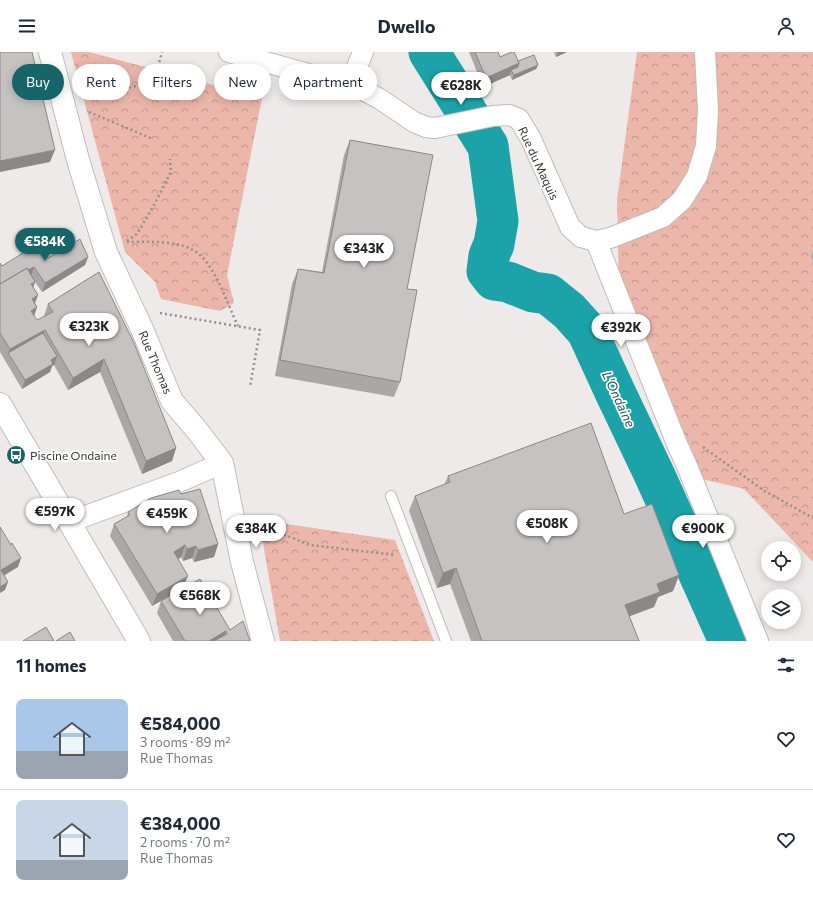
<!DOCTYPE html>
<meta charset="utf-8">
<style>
body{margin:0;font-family:Commissioner,sans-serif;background:#f6f6f7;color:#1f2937;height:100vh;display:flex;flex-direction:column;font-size:15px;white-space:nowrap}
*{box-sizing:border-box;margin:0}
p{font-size:13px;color:#747a83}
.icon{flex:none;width:22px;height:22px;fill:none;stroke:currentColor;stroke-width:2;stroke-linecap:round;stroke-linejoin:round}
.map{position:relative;height:589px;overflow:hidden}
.drawer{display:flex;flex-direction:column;background:#fff;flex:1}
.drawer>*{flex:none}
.top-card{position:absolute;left:12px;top:12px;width:400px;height:36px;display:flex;gap:8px}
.controls{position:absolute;left:761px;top:489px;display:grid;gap:8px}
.controls a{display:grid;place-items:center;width:40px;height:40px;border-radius:50%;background:#fff;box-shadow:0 2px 10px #0003;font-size:20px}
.price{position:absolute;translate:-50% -34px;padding:0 9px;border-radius:14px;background:#fff;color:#222;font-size:13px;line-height:26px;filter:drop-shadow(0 1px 2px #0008)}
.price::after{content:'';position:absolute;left:50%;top:24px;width:12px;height:9px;margin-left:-6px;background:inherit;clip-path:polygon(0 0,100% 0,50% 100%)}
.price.current{background:#166569;color:#fff}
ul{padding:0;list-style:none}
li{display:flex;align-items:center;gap:12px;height:100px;padding:0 16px}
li+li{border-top:1px solid #e0e1e3}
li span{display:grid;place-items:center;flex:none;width:112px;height:80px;border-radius:8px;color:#555}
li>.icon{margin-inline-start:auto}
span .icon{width:48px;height:48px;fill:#fffc;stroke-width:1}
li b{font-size:17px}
h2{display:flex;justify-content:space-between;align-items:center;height:48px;padding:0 16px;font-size:17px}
.pill{padding:0 14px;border-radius:18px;background:#fff;box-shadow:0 2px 10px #0003;font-size:14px;line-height:36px}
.pill.current{background:#166569;color:#fff}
header{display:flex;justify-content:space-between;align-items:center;height:52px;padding:0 16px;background:#fff;font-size:18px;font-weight:700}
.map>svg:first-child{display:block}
</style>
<header><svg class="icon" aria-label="menu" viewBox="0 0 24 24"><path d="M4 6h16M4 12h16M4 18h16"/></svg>Dwello<svg class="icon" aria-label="person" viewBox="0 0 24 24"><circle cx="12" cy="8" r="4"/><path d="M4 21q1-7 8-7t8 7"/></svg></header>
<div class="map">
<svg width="813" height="589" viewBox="0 0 813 589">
<defs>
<pattern id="forest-crowns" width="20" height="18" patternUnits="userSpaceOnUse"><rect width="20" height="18" fill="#ecb6aa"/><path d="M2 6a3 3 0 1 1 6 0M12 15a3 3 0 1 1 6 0" fill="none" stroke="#c0958b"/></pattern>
</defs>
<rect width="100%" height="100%" fill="#eeeae9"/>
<path fill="url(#forest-crowns)" d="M71,0H89L262,46L227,223L234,251L220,259L161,247L155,230L125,200Z
M637,0H813V510L744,437L698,426L619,238L617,148Z
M259,468L395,488L434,589H280Z"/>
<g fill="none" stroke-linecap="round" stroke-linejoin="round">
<path stroke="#1ba3a9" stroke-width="41" d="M429,0L488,94L498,169L494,192L489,204L487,219L494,228L508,230L533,240L548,242L569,259L587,279L615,340L655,424L729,589"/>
<defs>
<path id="service" d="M391,444L446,589"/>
<path id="minor" d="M229,0L359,36L380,47L414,70L426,75L435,76L493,64L509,63L519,67L531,87L570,175L581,185L596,189L610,186L663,165L682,148L697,124L706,94L708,58L705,0
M359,36L357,15L363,0
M596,189L677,392L687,414L758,589
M69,470L179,430L222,411"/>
<path id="secondary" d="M50,0L78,108L106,200L142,277L172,349L196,377L222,411L242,510L263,589
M0,352L139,589"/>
</defs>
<use href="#service" stroke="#c0bcbb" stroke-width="12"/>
<use href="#minor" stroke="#c0bcbb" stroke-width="22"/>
<use href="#secondary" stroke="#c0bcbb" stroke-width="24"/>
<path stroke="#928f8e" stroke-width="2.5" stroke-dasharray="2 3" stroke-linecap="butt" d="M85,45L150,31L155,26L162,0
M89,60L153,87
M127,189L137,182L154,153L171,120L170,107
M127,190C146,190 173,188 191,197C214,207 227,252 238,274
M160,261L260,278L250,335
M703,395L763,438L813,466
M257,469L270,477L310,493L396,503"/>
<use href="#service" stroke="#fff" stroke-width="10"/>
<use href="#minor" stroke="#fff" stroke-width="20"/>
<use href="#secondary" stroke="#fff" stroke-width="22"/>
</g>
<path fill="#aaa7a6" d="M469,0H498L500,5L538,13L536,17L512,28L510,23L483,35Z
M554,0H567L556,5Z
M350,88L407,237L400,330L394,345L275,324L292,232L298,217L322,220L344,103Z
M813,199V209L811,204Z
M88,205L85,213L42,240L35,230L33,236L38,243L35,251L37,255L34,264L37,268L44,265V264L48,252L99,220L176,396L172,409L142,422L100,320L68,338L54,313L52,314L50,320L22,337L0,300V211L2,214L48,206Z
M448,424L624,462L679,523L673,539L658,545L654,555L629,564L639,589H471L450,532L437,536L409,459L415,444L444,433Z
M181,442L218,492L214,505L194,510L192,506L183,509L181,505L178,507L183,536L152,554L110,484L114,472L127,465L128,460Z
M161,549L230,578L250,589H173L157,561Z"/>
<path fill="#8b8887" d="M558,0H567L556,5Z
M519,11L516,20L511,18L510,23L483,35L486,26Z
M538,13L536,17L512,28L514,23Z
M55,98L50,110L0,120V109Z
M88,205L85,213L42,240L45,231Z
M34,215L31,224L0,235Z
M35,230L31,242V232Z
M38,243L33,256L32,247Z
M37,255L33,267L31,259Z
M45,278L40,290L8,301L10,297Z
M57,304L54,313L52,314L50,320L22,337L25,328L51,308Z
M104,307L100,320L68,338L73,326Z
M176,396L172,409L142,422L146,409Z
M218,492L214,505L194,510L198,498Z
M185,493L181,505L170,513L174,500Z
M196,494L192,506L183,509L187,497Z
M21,506L18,515L0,526L1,518Z
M456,516L450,532L437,536L443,521Z
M679,523L673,539L658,545L654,555L620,568L625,553L657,532Z
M188,524L183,536L152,554L157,542Z
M8,530L5,538L0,541V535Z
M226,579L222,589H209Z"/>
<path fill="#c6c2c1" stroke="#8b8887" d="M0,0H32L55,98L0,109Z
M475,0H498L500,5L512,0H514L519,11L486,26Z
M534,3L538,13L514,23L511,18L518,15L519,11L518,9Z
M350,88L433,103L407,237L417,238L400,330L280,308L298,217L324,221Z
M80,187L88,205L45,231L34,215L28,218L27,216L0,232V211L2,214L39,191L48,206Z
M27,216L35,230L31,232L38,243L32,247L37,255L31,259L37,268L53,260L48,252L99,220L134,291L176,396L146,409L104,307L73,326L45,278L10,297L0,281V232Z
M43,281L57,304L51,308L53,312L25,328L8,301Z
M591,371L624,462L652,452L679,523L657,532L660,540L625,553L639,589H482L456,516L443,521L415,444L450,430L448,424Z
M200,437L218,492L198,498L196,494L187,497L185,493L174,500L188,524L157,542L114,472L130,463L128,460L151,446L179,438L181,442Z
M0,475L11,493L12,491L21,506L1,518L8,530L0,535Z
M200,527L230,578L243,569L250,589H214L227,582L226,579L209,589H185L161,549Z
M46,575L54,589H23Z
M70,580L75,589H56Z"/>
<defs>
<symbol id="bus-disc" viewBox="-11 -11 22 22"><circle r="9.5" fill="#166569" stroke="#fff"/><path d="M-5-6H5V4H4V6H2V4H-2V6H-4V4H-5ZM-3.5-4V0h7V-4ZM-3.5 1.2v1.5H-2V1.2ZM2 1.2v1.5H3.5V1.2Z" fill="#fff"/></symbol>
</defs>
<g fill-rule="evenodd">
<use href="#bus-disc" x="5" y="392" width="22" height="22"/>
</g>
<g text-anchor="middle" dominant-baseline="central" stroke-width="3.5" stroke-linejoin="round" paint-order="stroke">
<g font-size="12" fill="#383636" stroke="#fff">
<text transform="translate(539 111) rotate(65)">Rue du Maquis</text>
<text transform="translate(156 310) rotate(67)">Rue Thomas</text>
</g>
<g font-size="12" fill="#383636" stroke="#fff" text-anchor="start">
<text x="30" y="403">Piscine Ondaine</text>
</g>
<g font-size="13" font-style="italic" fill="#235659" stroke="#fff">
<text transform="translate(619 347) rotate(65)">L'Ondaine</text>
</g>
</g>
</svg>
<div class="controls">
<a><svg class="icon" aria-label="locate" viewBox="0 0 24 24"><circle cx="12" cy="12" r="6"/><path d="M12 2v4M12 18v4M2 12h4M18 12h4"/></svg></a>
<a><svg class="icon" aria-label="layers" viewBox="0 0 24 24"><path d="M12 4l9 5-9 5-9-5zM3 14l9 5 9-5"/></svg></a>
</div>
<b class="price" style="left:461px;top:54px">€628K</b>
<b class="price current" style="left:45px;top:210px">€584K</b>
<b class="price" style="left:364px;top:217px">€343K</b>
<b class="price" style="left:89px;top:295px">€323K</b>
<b class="price" style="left:621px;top:296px">€392K</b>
<b class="price" style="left:55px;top:480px">€597K</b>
<b class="price" style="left:167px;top:482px">€459K</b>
<b class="price" style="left:547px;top:492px">€508K</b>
<b class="price" style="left:256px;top:497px">€384K</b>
<b class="price" style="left:703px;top:497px">€900K</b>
<b class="price" style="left:200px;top:564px">€568K</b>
<div class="top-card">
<a class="pill current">Buy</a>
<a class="pill">Rent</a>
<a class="pill">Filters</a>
<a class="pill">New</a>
<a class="pill">Apartment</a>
</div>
</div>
<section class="drawer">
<h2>11 homes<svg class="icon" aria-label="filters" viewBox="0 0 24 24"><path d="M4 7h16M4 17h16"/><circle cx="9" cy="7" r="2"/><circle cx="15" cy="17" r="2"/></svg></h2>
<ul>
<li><span style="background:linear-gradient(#a9c7e8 65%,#9aa5b1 0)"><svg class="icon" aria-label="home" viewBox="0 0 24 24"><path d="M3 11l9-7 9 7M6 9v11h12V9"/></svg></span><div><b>€584,000</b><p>3 rooms · 89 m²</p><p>Rue Thomas</p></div><svg class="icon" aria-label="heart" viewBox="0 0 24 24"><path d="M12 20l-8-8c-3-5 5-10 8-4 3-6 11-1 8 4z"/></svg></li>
<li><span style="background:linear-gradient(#c9d6e8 75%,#9aa5b1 0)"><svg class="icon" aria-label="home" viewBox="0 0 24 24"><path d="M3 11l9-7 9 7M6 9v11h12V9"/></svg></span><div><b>€384,000</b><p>2 rooms · 70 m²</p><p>Rue Thomas</p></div><svg class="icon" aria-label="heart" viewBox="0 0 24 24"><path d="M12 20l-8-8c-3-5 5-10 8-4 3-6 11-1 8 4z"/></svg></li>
</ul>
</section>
